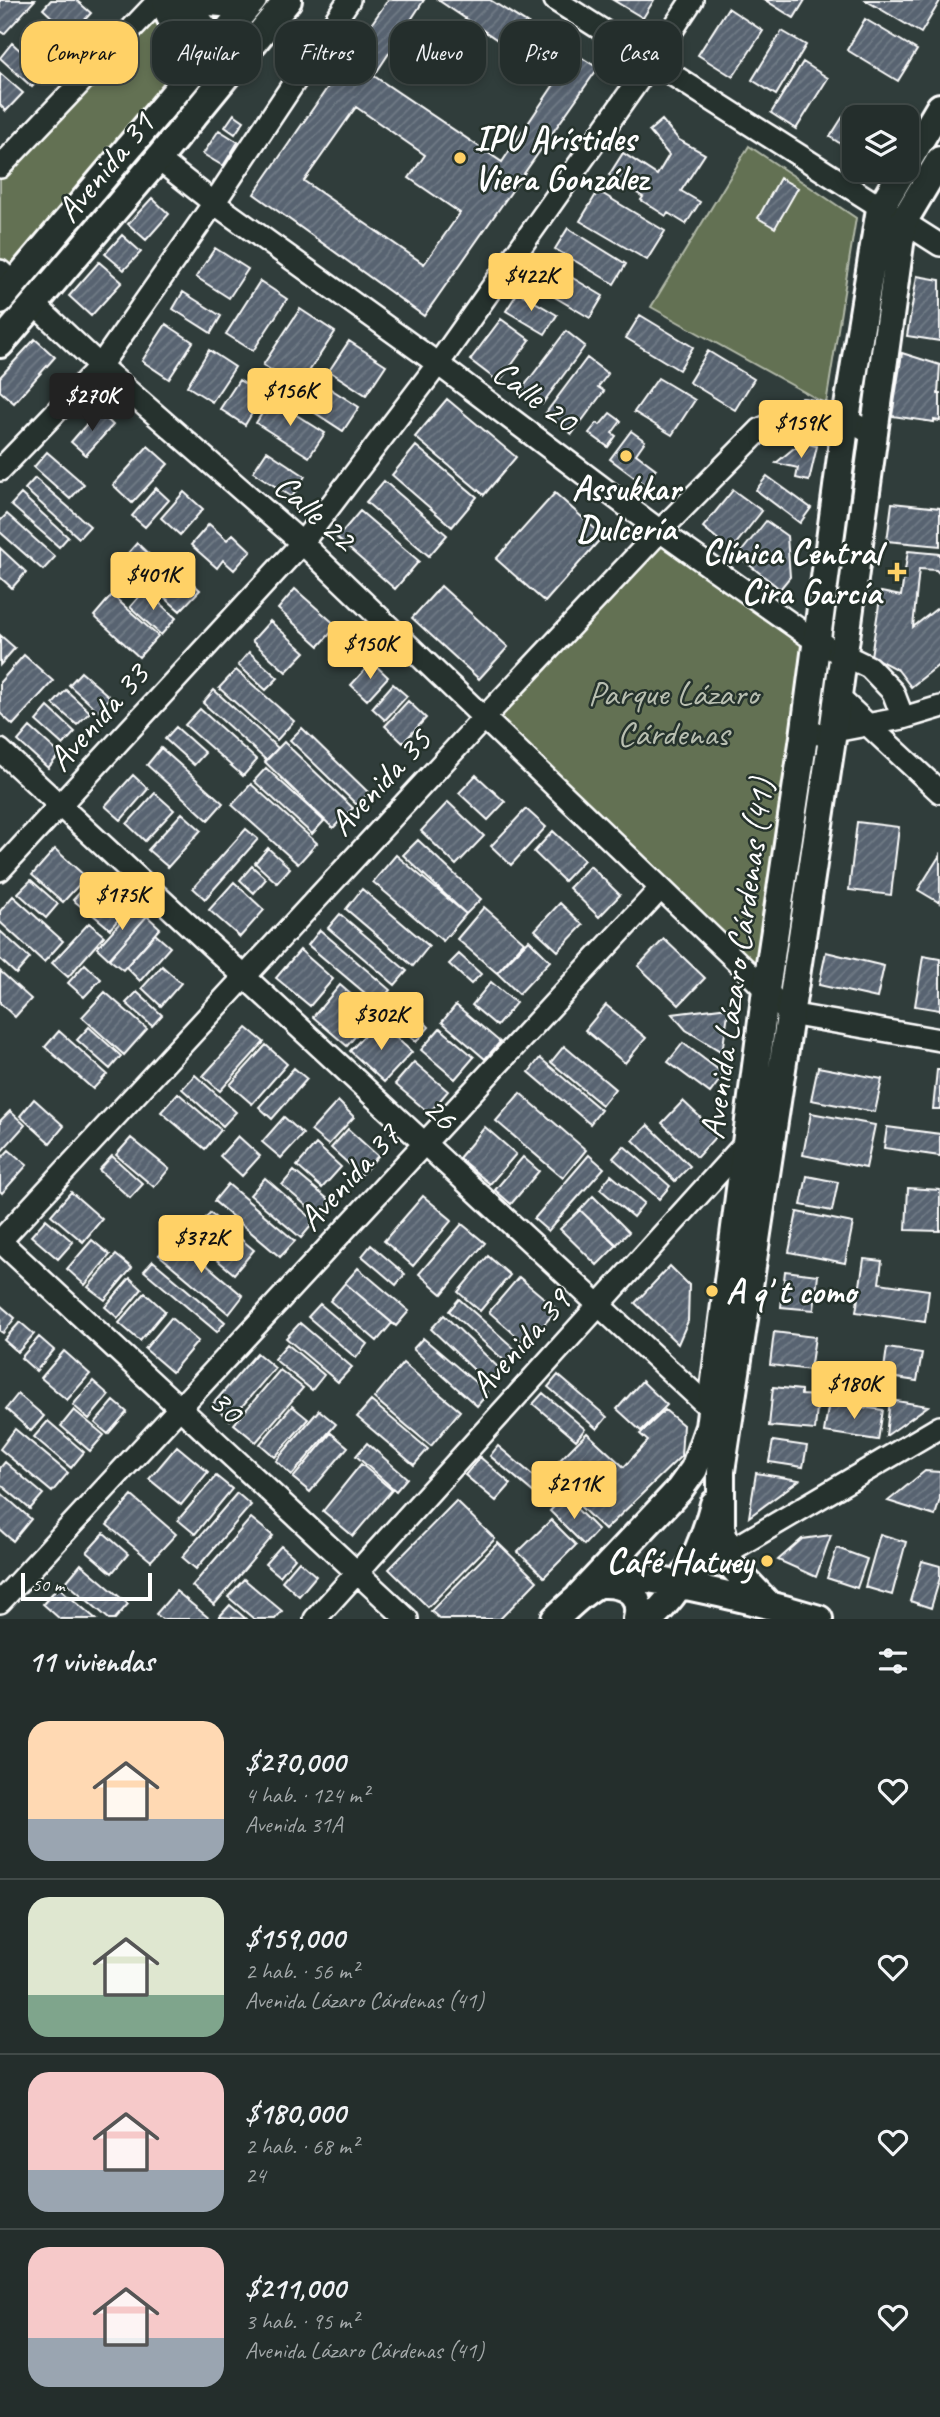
<!DOCTYPE html>
<html lang="es">
<meta charset="utf-8">
<style>
body{margin:0;font-family:Caveat,sans-serif;background:#2c3634;color:#f1f3f6;height:100vh;display:flex;flex-direction:column;font-size:26px;white-space:nowrap}
*{box-sizing:border-box;margin:0}
p{font-size:23px;color:#a3a8a9}
.icon{flex:none;width:38px;height:38px;fill:none;stroke:currentColor;stroke-width:2;stroke-linecap:round;stroke-linejoin:round}
.map{position:relative;height:1619px;overflow:hidden}
.panel{display:flex;flex-direction:column;background:#242e2c;flex:1}
.panel>*{flex:none}
.guide{position:absolute;left:21px;top:21px;width:900px;height:63px;display:flex;gap:14px}
.buttons{position:absolute;left:842px;top:105px;display:grid;gap:14px}
.buttons a{display:grid;place-items:center;width:77px;height:77px;border-radius:14px;background:#242e2c;box-shadow:0 4px 10px #0003,0 0 0 2px #414a48;font-size:35px}
.scale{position:absolute;left:21px;bottom:18px;width:131px;box-sizing:border-box;padding-left:7px;border:4px solid #fff;border-top:0;font-size:19px;line-height:24px;white-space:nowrap;color:#fff;-webkit-text-stroke:5px #26332d;paint-order:stroke}
.price{position:absolute;translate:-50% -60px;padding:0 16px;border-radius:7px;background:#ffd166;color:#111;font-size:23px;line-height:46px;filter:drop-shadow(0 2px 4px #0008)}
.price::after{content:'';position:absolute;left:50%;top:42px;width:21px;height:16px;margin-left:-10px;background:inherit;clip-path:polygon(0 0,100% 0,50% 100%)}
.price.current{background:#222;color:#fff}
ul{padding:0;list-style:none}
li{display:flex;align-items:center;gap:21px;height:175px;padding:0 28px}
li+li{border-top:2px solid #414a48}
li span{display:grid;place-items:center;flex:none;width:196px;height:140px;border-radius:21px;color:#555}
li>.icon{margin-inline-start:auto}
span .icon{width:84px;height:84px;fill:#fffc;stroke-width:1}
li b{font-size:30px}
h2{display:flex;justify-content:space-between;align-items:center;height:84px;padding:0 28px;font-size:30px}
.pill{padding:0 24px;border-radius:21px;background:#242e2c;box-shadow:0 4px 10px #0003,0 0 0 2px #414a48;font-size:24px;line-height:63px}
.pill.current{background:#ffd166;color:#111}
.map>svg:first-child{display:block}
</style>
<div class="map">
<svg width="940" height="1619" viewBox="0 0 940 1619">
<defs>
<pattern id="grass-tufts" width="24" height="20" patternUnits="userSpaceOnUse" patternTransform="scale(1.75)"><rect width="24" height="20" fill="#637152"/><path d="M3 7l-1-3M5 7V3M7 7l1-3M15 17l-1-3M17 17v-4M19 17l1-3" fill="none" stroke="#54594e"/></pattern>
<pattern id="building-hatch" width="6" height="6" patternUnits="userSpaceOnUse" patternTransform="scale(1.75)"><rect width="6" height="6" fill="#586471"/><path d="M-1 1l2-2M0 6l6-6M5 7l2-2" fill="none" stroke="#717b86"/></pattern>
</defs>
<rect width="100%" height="100%" fill="#303d3b"/>
<filter id="ink" filterUnits="userSpaceOnUse"><feTurbulence type="fractalNoise" baseFrequency=".0143" numOctaves="2"/><feDisplacementMap in="SourceGraphic" scale="14" xChannelSelector="R" yChannelSelector="G"/><feConvolveMatrix kernelMatrix="1 2 1 2 8 2 1 2 1" color-interpolation-filters="sRGB"/></filter>
<g filter="url(#ink)">
<path fill="url(#grass-tufts)" stroke="#b1b8a8" stroke-width="2" d="M211,67L210,78L0,324V316L96,207Z"/>
<path fill="#637152" stroke="#b1b8a8" stroke-width="2" d="M159,0L216,45L0,300V167Z
M749,146L856,218L826,404L651,307Z
M660,531L817,642L768,989L484,718Z"/>
<path fill="url(#building-hatch)" stroke="#fff" stroke-width="2" fill-rule="evenodd" d="M0,0H35L4,34L0,31Z
M51,0H76L91,13L71,35L43,9Z
M388,0H424L374,76L502,162L557,80L438,0H490L598,68L424,316L254,194ZM356,107L425,155L409,178L460,213L424,264L304,181Z
M613,0H654L643,18Z
M765,0H805L794,18Z
M865,0H940V1L921,33Z
M728,8L763,31L733,77L698,55Z
M865,19L917,50L898,81L847,50Z
M782,31L806,45L776,95L752,80Z
M12,43L45,73L32,87L0,58Z
M803,62L828,78L796,129L771,113Z
M0,73L23,93L6,111L0,105Z
M849,107L865,117H854V134L846,147L830,137Z
M234,114L244,121L235,134L225,127Z
M662,120L679,140L705,154L681,191L700,202L686,224L668,213L666,216L641,200L643,197L609,175L623,153L657,175L669,155L649,131Z
M219,130L238,142L223,166L203,154Z
M780,178L798,188L775,228L758,218Z
M598,191L665,231L647,260L580,221Z
M152,198L169,214L146,240L128,224Z
M568,228L626,264L614,284L555,249Z
M122,235L141,252L124,270L105,254Z
M215,248L248,269L229,298L196,277Z
M544,261L603,296L590,318L531,283Z
M99,262L122,282L91,316L69,296Z
M917,276L940,280V341L907,336Z
M260,281L287,299L253,351L226,334Z
M183,292L221,316L211,333L173,309Z
M518,292L557,315L545,334L506,311Z
M300,309L335,332L298,388L263,365Z
M640,315L693,347L679,370L626,338Z
M501,319L530,340L499,382L470,360Z
M166,324L193,342L169,379L142,361Z
M566,331L585,346L542,404L522,389Z
M35,339L55,357L14,403L0,391V377Z
M349,341L386,365L366,395L329,371Z
M209,350L235,367L212,402L187,386Z
M708,351L754,379L735,410L689,382Z
M902,353L940,365L938,394H940V421L934,420V422L892,416Z
M587,358L608,374L598,387L604,391L572,434L545,414Z
M658,378L695,400L672,435L634,412Z
M239,380L263,395L245,425L220,409Z
M318,381L359,407L343,431L303,405Z
M271,399L325,433L309,457L256,423Z
M447,399L516,457L484,495L415,437Z
M98,411L113,425L86,455L71,442Z
M610,413L621,421L612,433L616,436L608,447L589,433L597,423L600,425Z
M631,431L645,441L636,454L656,469L645,485L610,459Z
M799,442L817,446L809,481L796,478L798,468L776,463L794,448H798Z
M148,446L168,464L132,503L113,485Z
M416,446L477,497L452,527L392,475Z
M267,451L305,476L292,497L253,472Z
M47,452L84,484L70,499L34,467Z
M767,476L811,508L800,523L756,490Z
M35,478L90,526L79,538L25,489Z
M384,481L447,535L429,556L366,502Z
M156,488L169,500L145,527L132,516Z
M733,490L762,511L731,550L703,527Z
M184,492L203,509L180,535L161,518Z
M555,493L603,536L545,602L496,559Z
M21,494L68,537L59,547L11,505Z
M892,503L940,508V546L887,541Z
M360,511L419,561L395,589L337,538Z
M7,514L55,557L43,570L0,532V521Z
M766,521L787,536L790,577L780,589L738,556Z
M209,524L227,540L233,534L251,551L234,570L223,560L217,568L191,545Z
M137,543L155,560L140,576L122,560Z
M0,548L26,572L12,588L0,577Z
M908,551L940,554V574L936,570L919,569L913,627L940,606V664L911,687L898,670L871,656L881,592L901,596Z
M174,566L200,590L180,611L154,588Z
M441,586L508,647L479,679L412,618Z
M295,589L337,626L319,646L278,609Z
M145,590L176,618L161,635L130,607Z
M112,595L158,636L139,657L94,616Z
M270,621L305,652L286,672L252,641Z
M0,635L15,648L0,665Z
M249,652L278,678L266,690L238,665Z
M24,655L53,681L13,725L0,713V682Z
M372,662L388,677L367,700L351,685Z
M236,670L294,721L277,740L219,688Z
M81,672L110,697L98,711L69,685Z
M393,684L407,696L385,720L372,708Z
M66,690L90,712L77,725L53,704Z
M214,690L278,748L266,760L203,703Z
M408,701L426,718L403,743L385,726Z
M48,707L75,732L63,745L36,721Z
M200,709L257,760L243,776L185,725Z
M30,727L60,754L48,768L18,741Z
M176,727L205,753L194,765L165,739Z
M302,728L369,793L357,805L290,740Z
M284,742L353,808L333,828L265,762Z
M161,748L223,803L208,820L147,765Z
M266,768L324,821L312,834L254,781Z
M133,775L148,789L121,820L105,806Z
M476,775L505,802L488,820L459,793Z
M251,784L317,843L298,864L232,805Z
M155,793L174,810L145,841L127,824Z
M448,802L484,836L456,865L421,831Z
M526,809L546,827L511,865L491,846Z
M182,813L201,830L168,867L148,850Z
M857,822L899,827L891,895L849,890Z
M246,829L258,839L205,899L193,888Z
M553,831L584,860L564,881L534,852Z
M418,840L481,899L466,914L403,855Z
M268,848L290,868L277,883L255,863Z
M55,849L86,877L63,902L32,875Z
M396,855L466,914L443,941L373,882Z
M940,855V903L918,890Z
M252,866L266,879L254,893L240,880Z
M590,866L620,895L599,917L569,888Z
M93,878L108,892L89,913L73,900Z
M31,880L58,904L46,918L18,893Z
M234,882L264,910L240,937L209,910Z
M362,889L429,946L413,966L346,909Z
M114,890L131,905L110,929L92,914Z
M13,896L63,941L44,962L0,922V911Z
M560,903L583,925L558,951L535,930Z
M135,906L147,916L109,959L97,948Z
M484,907L524,942L497,973L457,939Z
M340,914L407,971L395,985L328,928Z
M147,916L160,928L123,970L109,959Z
M89,923L104,936L68,977L52,963Z
M320,930L390,990L378,1004L308,945Z
M0,931L30,958L16,974L0,959Z
M155,934L170,947L140,981L126,967Z
M664,939L705,978L679,1005L638,966Z
M529,940L550,961L519,994L497,973Z
M300,950L333,979L310,1006L276,978Z
M826,952L884,966L877,998L819,985Z
M459,954L481,974L471,984L449,964Z
M923,956L940,959V1010L915,1006Z
M85,964L101,979L84,997L68,983Z
M162,966L181,983L161,1006L142,988Z
M0,971L31,999L15,1017L0,1003Z
M491,982L516,1003L497,1026L472,1005Z
M340,985L374,1014L347,1046L313,1017Z
M105,992L147,1029L124,1055L82,1017Z
M137,992L162,1015L152,1026L126,1003Z
M456,1005L500,1042L485,1059L442,1022Z
M606,1005L646,1038L625,1063L585,1030Z
M729,1007L722,1052L686,1030L672,1014Z
M414,1012L429,1027L416,1042L400,1028Z
M378,1021L412,1052L384,1082L350,1051Z
M89,1027L121,1056L110,1069L77,1040Z
M247,1028L264,1042L220,1091L203,1076Z
M440,1028L474,1057L455,1079L421,1050Z
M59,1031L107,1074L93,1089L45,1047Z
M683,1043L724,1074L710,1093L668,1062Z
M266,1045L287,1064L252,1104L230,1085Z
M564,1046L615,1089L602,1105L551,1062Z
M540,1058L601,1110L590,1124L529,1072Z
M414,1062L448,1091L429,1113L395,1084Z
M818,1067L882,1079L875,1112L811,1100Z
M294,1068L307,1079L272,1119L259,1107Z
M937,1070H940V1109H933Z
M195,1075L236,1112L223,1126L182,1089Z
M178,1093L221,1130L205,1149L161,1112Z
M520,1093L586,1150L563,1178L496,1121Z
M34,1099L64,1126L50,1143L20,1116Z
M338,1101L354,1117L328,1145L311,1131Z
M683,1101L718,1134L697,1157L662,1123Z
M10,1111L25,1125L0,1153V1121Z
M811,1113L875,1125L866,1168L803,1155Z
M284,1117L303,1134L281,1158L262,1142Z
M648,1125L690,1166L675,1181L633,1140Z
M485,1127L516,1154L490,1184L459,1158Z
M887,1127L940,1134V1156L884,1148Z
M348,1129L378,1156L361,1175L331,1148Z
M238,1136L260,1156L242,1176L220,1156Z
M131,1138L169,1169L154,1187L116,1155Z
M316,1144L341,1167L322,1188L297,1166Z
M624,1146L670,1186L659,1199L613,1158Z
M9,1150L27,1165L2,1193L0,1191V1160Z
M589,1155L604,1168L548,1231L534,1219Z
M112,1156L143,1184L130,1198L99,1170Z
M523,1157L539,1171L511,1204L495,1190Z
M294,1171L335,1205L323,1220L282,1185Z
M611,1175L644,1203L633,1217L600,1189Z
M807,1176L838,1182L832,1211L801,1205Z
M265,1178L315,1221L301,1238L250,1195Z
M228,1184L295,1241L280,1257L214,1201Z
M908,1188L940,1190V1231L906,1230Z
M71,1192L102,1219L83,1242L51,1215Z
M423,1196L452,1220L413,1266L384,1241Z
M593,1196L629,1232L616,1245L580,1210Z
M580,1210L617,1245L597,1265L560,1229Z
M797,1212L853,1223L845,1263L789,1252Z
M210,1213L254,1250L234,1274L190,1237Z
M46,1219L73,1242L58,1259L31,1236Z
M462,1224L485,1243L442,1294L419,1274Z
M174,1237L243,1296L229,1314L159,1255Z
M92,1240L110,1255L85,1285L67,1269Z
M371,1245L405,1274L396,1285L362,1256Z
M116,1255L132,1268L105,1300L88,1287Z
M488,1256L510,1275L480,1311L458,1292Z
M864,1259L882,1261L879,1283L929,1290L925,1322L856,1312Z
M153,1261L225,1322L217,1332L144,1271Z
M670,1266L689,1285L688,1321L678,1344L635,1303Z
M358,1268L409,1311L396,1326L345,1283Z
M785,1271L818,1275L814,1310L781,1307Z
M519,1277L557,1309L527,1345L489,1312Z
M130,1278L142,1289L118,1318L105,1307Z
M345,1283L392,1323L377,1341L330,1301Z
M145,1293L165,1311L140,1341L119,1323Z
M459,1299L516,1350L506,1362L449,1311Z
M320,1304L367,1344L356,1358L308,1317Z
M0,1305L15,1318L3,1333L0,1331Z
M444,1315L502,1371L490,1385L431,1329Z
M171,1318L198,1341L172,1372L145,1349Z
M20,1322L34,1334L18,1352L4,1340Z
M300,1323L352,1367L338,1382L286,1338Z
M774,1332L815,1337L810,1370L770,1365Z
M39,1337L54,1350L36,1371L21,1358Z
M423,1338L488,1393L477,1406L413,1349Z
M287,1344L324,1375L312,1390L274,1359Z
M887,1348L922,1353L917,1381L883,1376Z
M64,1351L90,1374L67,1400L41,1378Z
M257,1353L275,1368L230,1420L212,1405Z
M403,1363L460,1411L431,1446L374,1398Z
M280,1370L303,1388L256,1442L234,1424Z
M558,1375L607,1417L597,1429L548,1387Z
M93,1381L109,1395L89,1419L73,1405Z
M642,1381L667,1405L641,1431L617,1409Z
M773,1387L801,1390V1395L818,1396L815,1430L769,1426Z
M543,1393L585,1429L576,1440L533,1404Z
M18,1394L44,1416L31,1431L6,1409Z
M890,1400L928,1406L886,1436Z
M114,1401L127,1412L108,1434L95,1423Z
M371,1401L428,1449L414,1465L357,1417Z
M829,1402L883,1410L878,1440L824,1432Z
M292,1406L308,1419L275,1457L260,1444Z
M74,1410L104,1435L90,1451L61,1426Z
M319,1410L336,1424L292,1475L276,1461Z
M665,1410L683,1425L681,1456L605,1530L546,1474L587,1433L624,1467L648,1441L640,1434Z
M48,1421L84,1452L71,1468L34,1437Z
M15,1429L68,1473L52,1492L0,1449Z
M331,1433L348,1447L310,1492L293,1478Z
M773,1441L807,1446L803,1467L769,1462Z
M367,1443L407,1478L396,1491L356,1456Z
M177,1446L208,1472L181,1505L149,1479Z
M498,1446L549,1489L541,1499L490,1456Z
M480,1457L511,1484L496,1501L465,1475Z
M5,1462L43,1494L30,1509L0,1484V1468Z
M361,1464L392,1490L353,1536L323,1511Z
M925,1471L940,1472V1499L935,1516L888,1501Z
M756,1473L799,1480L749,1517Z
M216,1476L232,1489L195,1534L178,1520Z
M0,1492L31,1519L13,1541L0,1530Z
M237,1493L251,1505L196,1569L182,1557Z
M132,1496L176,1534L151,1561L107,1525Z
M564,1496L598,1530L584,1545L550,1511Z
M456,1501L495,1539L428,1607L389,1569Z
M251,1518L273,1536L214,1605L192,1586Z
M551,1520L576,1545L544,1577L518,1552Z
M104,1533L128,1554L112,1573L87,1552Z
M880,1534L906,1542L892,1595L865,1587Z
M831,1535L816,1577L778,1560L802,1539Z
M498,1543L537,1581L500,1619H440L431,1611Z
M281,1546L295,1558L280,1576L265,1564Z
M837,1548L867,1559L857,1588L827,1578Z
M299,1561L316,1576L299,1596L282,1581Z
M922,1561L940,1566V1578L931,1608L910,1601Z
M81,1564L128,1604L115,1619H109L66,1582Z
M244,1579L282,1611L275,1619H254L228,1597Z
M58,1587L96,1619H60L43,1604Z
M176,1591L210,1619H162L156,1614Z
M230,1605L246,1619L219,1617Z"/>
<g fill="none" stroke-linecap="round" stroke-linejoin="round">
<defs>
<path id="minor" d="M555,0L940,245
M158,159L214,203L438,364L660,531L817,642L869,667L893,692L903,718
M0,167L159,0
M0,271L14,284
M34,304L100,366L302,543L747,971L789,1014L940,1040
M0,470L100,366L214,203L349,0
M837,696L940,792
M819,734L903,718L940,707
M0,750L712,1410
M0,870L302,543L438,364L652,61L692,0
M0,1241L484,718L660,531L761,429L803,410L846,419L872,434
M0,1241L407,1619
M682,1583L711,1562L940,1427
M0,1602L660,889
M315,1619L750,1138"/>
<path id="major" d="M166,0L170,17L188,39L191,46L194,55L192,73
M173,0C194,16 215,32 217,60
M188,0L233,4L252,1
M906,164L940,107
M0,300L253,0
M0,344L158,159L288,0
M602,1584C625,1583 643,1594 637,1619
M580,1595L679,1490L694,1469L709,1427L766,990L804,737L846,419L880,209L903,170
M768,1604L731,1565L721,1527V1471L833,732L903,222L940,160
M555,1619C573,1602 592,1582 617,1577C632,1574 651,1580 666,1582C718,1592 769,1604 819,1619
M650,1619C684,1589 703,1546 714,1504"/>
</defs>
<use href="#minor" stroke="#fff" stroke-width="26"/>
<use href="#major" stroke="#fff" stroke-width="32"/>
<use href="#minor" stroke="#26332d" stroke-width="21"/>
<use href="#major" stroke="#26332d" stroke-width="26"/>
</g>
</g>
<g fill="#ffd166" stroke="#26332d" stroke-width="2.5">
<circle cx="460" cy="158" r="7"/>
<circle cx="626" cy="456" r="7"/>
<path d="M893.5 561.5h7v7h7v7h-7v7h-7v-7h-7v-7h7z"/>
<circle cx="712" cy="1291" r="7"/>
<circle cx="767" cy="1561" r="7"/>
</g>
<g text-anchor="middle" dominant-baseline="central" stroke-width="5" stroke-linejoin="round" paint-order="stroke">
<g font-size="35" font-weight="bold" fill="#fff" stroke="#26332d" text-anchor="start">
<text x="474" y="138">IPU Arístides<tspan x="474" dy="40">Viera González</tspan></text>
<text x="626" y="488" text-anchor="middle">Assukkar<tspan x="626" dy="40">Dulcería</tspan></text>
<text x="881" y="552" text-anchor="end">Clínica Central<tspan x="881" dy="40">Cira García</tspan></text>
<text x="726" y="1291">A q' t como</text>
<text x="753" y="1561" text-anchor="end">Café Hatuey</text>
</g>
<g font-size="35" fill="#fff" stroke="#26332d">
<text transform="translate(105 167) rotate(-50)">Avenida 31</text>
<text transform="translate(535 396) rotate(37)">Calle 20</text>
<text transform="translate(315 512) rotate(42)">Calle 22</text>
<text transform="translate(98 717) rotate(-48)">Avenida 33</text>
<text transform="translate(380 782) rotate(-47)">Avenida 35</text>
<text transform="translate(737 959) rotate(-82)">Avenida Lázaro Cárdenas (41)</text>
<text transform="translate(440 1113) rotate(43)">26</text>
<text transform="translate(349 1177) rotate(-47)">Avenida 37</text>
<text transform="translate(520 1343) rotate(-48)">Avenida 39</text>
<text transform="translate(226 1406) rotate(43)">30</text>
</g>
<g font-size="35" fill="#b9bfb1" stroke="#26332d">
<text x="673" y="693">Parque Lázaro<tspan x="673" dy="40">Cárdenas</tspan></text>
</g>
</g>
</svg>
<div class="buttons">
<a><svg class="icon" aria-label="layers" viewBox="0 0 24 24"><path d="M12 4l9 5-9 5-9-5zM3 14l9 5 9-5"/></svg></a>
</div>
<div class="scale">50 m</div>
<b class="price" style="left:531px;top:313px">$422K</b>
<b class="price" style="left:290px;top:428px">$156K</b>
<b class="price current" style="left:92px;top:433px">$270K</b>
<b class="price" style="left:801px;top:460px">$159K</b>
<b class="price" style="left:153px;top:612px">$401K</b>
<b class="price" style="left:370px;top:681px">$150K</b>
<b class="price" style="left:122px;top:932px">$175K</b>
<b class="price" style="left:381px;top:1052px">$302K</b>
<b class="price" style="left:201px;top:1275px">$372K</b>
<b class="price" style="left:854px;top:1421px">$180K</b>
<b class="price" style="left:574px;top:1521px">$211K</b>
<div class="guide">
<a class="pill current">Comprar</a>
<a class="pill">Alquilar</a>
<a class="pill">Filtros</a>
<a class="pill">Nuevo</a>
<a class="pill">Piso</a>
<a class="pill">Casa</a>
</div>
</div>
<section class="panel">
<h2>11 viviendas<svg class="icon" aria-label="filters" viewBox="0 0 24 24"><path d="M4 7h16M4 17h16"/><circle cx="9" cy="7" r="2"/><circle cx="15" cy="17" r="2"/></svg></h2>
<ul>
<li><span style="background:linear-gradient(#ffd9b3 70%,#9aa5b1 0)"><svg class="icon" aria-label="home" viewBox="0 0 24 24"><path d="M3 11l9-7 9 7M6 9v11h12V9"/></svg></span><div><b>$270,000</b><p>4 hab. · 124 m²</p><p>Avenida 31A</p></div><svg class="icon" aria-label="heart" viewBox="0 0 24 24"><path d="M12 20l-8-8c-3-5 5-10 8-4 3-6 11-1 8 4z"/></svg></li>
<li><span style="background:linear-gradient(#dfe7d0 70%,#7fa58c 0)"><svg class="icon" aria-label="home" viewBox="0 0 24 24"><path d="M3 11l9-7 9 7M6 9v11h12V9"/></svg></span><div><b>$159,000</b><p>2 hab. · 56 m²</p><p>Avenida Lázaro Cárdenas (41)</p></div><svg class="icon" aria-label="heart" viewBox="0 0 24 24"><path d="M12 20l-8-8c-3-5 5-10 8-4 3-6 11-1 8 4z"/></svg></li>
<li><span style="background:linear-gradient(#f6c9c9 70%,#9aa5b1 0)"><svg class="icon" aria-label="home" viewBox="0 0 24 24"><path d="M3 11l9-7 9 7M6 9v11h12V9"/></svg></span><div><b>$180,000</b><p>2 hab. · 68 m²</p><p>24</p></div><svg class="icon" aria-label="heart" viewBox="0 0 24 24"><path d="M12 20l-8-8c-3-5 5-10 8-4 3-6 11-1 8 4z"/></svg></li>
<li><span style="background:linear-gradient(#f6c9c9 65%,#9aa5b1 0)"><svg class="icon" aria-label="home" viewBox="0 0 24 24"><path d="M3 11l9-7 9 7M6 9v11h12V9"/></svg></span><div><b>$211,000</b><p>3 hab. · 95 m²</p><p>Avenida Lázaro Cárdenas (41)</p></div><svg class="icon" aria-label="heart" viewBox="0 0 24 24"><path d="M12 20l-8-8c-3-5 5-10 8-4 3-6 11-1 8 4z"/></svg></li>
</ul>
</section>
